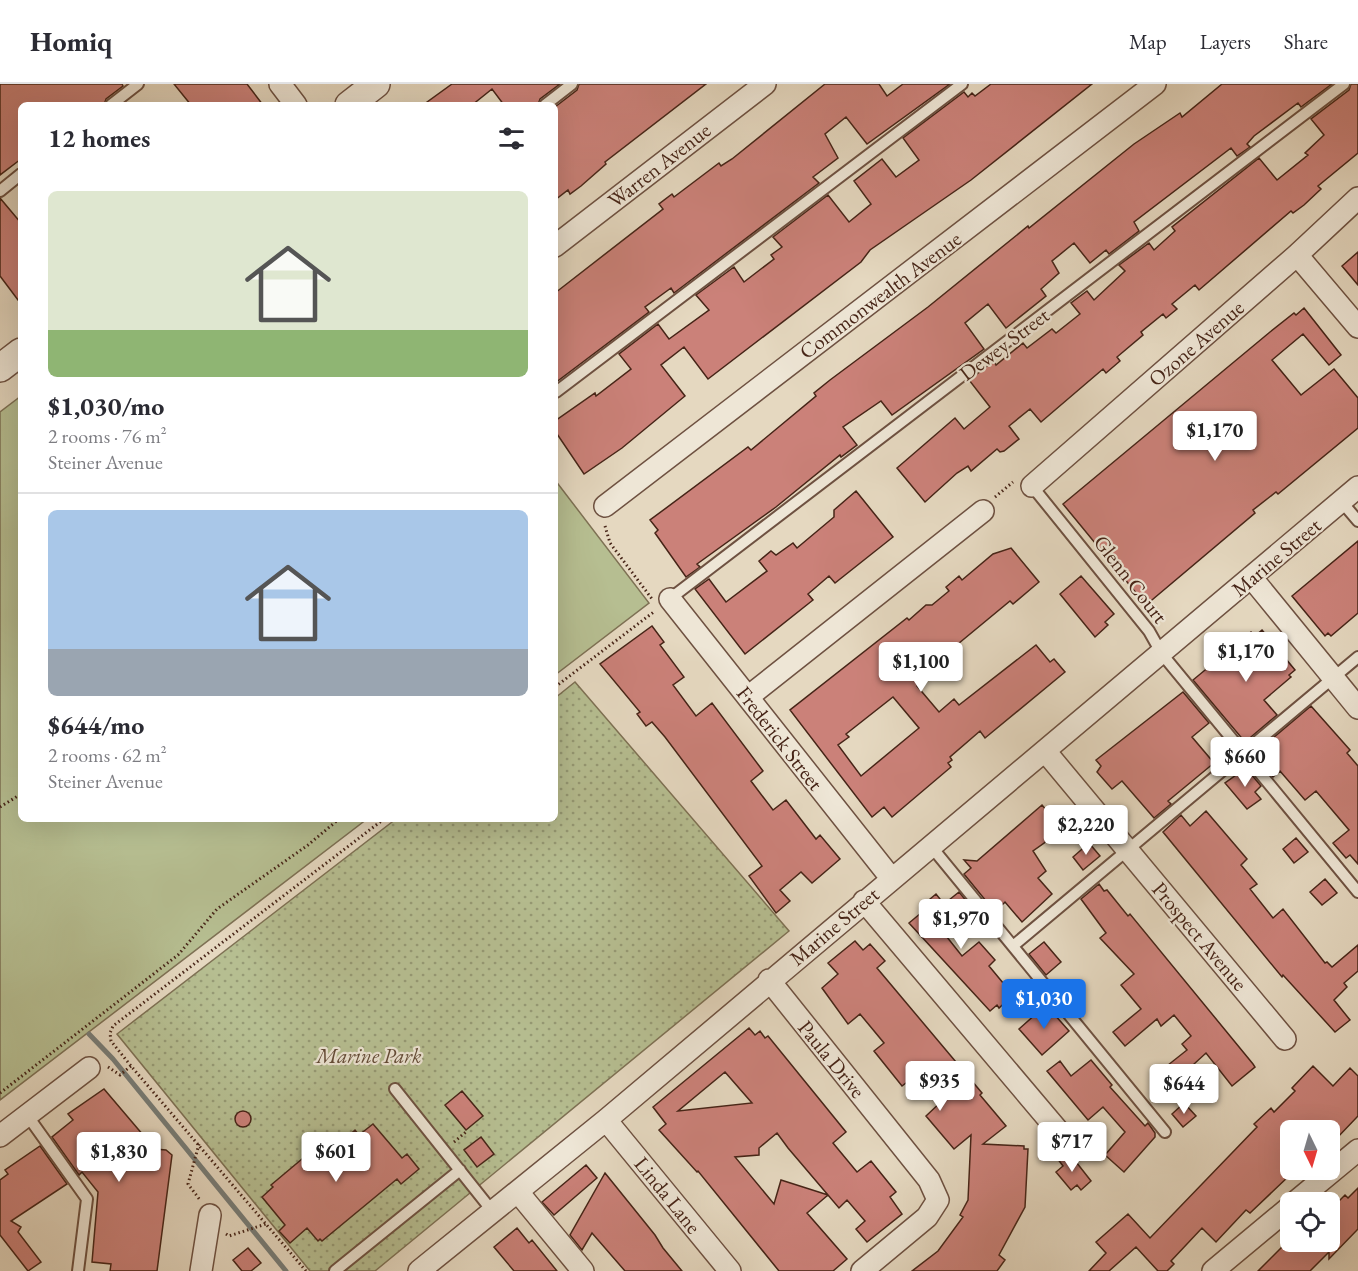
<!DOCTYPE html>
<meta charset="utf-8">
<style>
body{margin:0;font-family:"EB Garamond",serif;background:#f2f2f3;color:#2b2b33;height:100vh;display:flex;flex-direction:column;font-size:22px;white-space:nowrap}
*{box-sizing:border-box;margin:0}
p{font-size:20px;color:#7c7c81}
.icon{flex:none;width:33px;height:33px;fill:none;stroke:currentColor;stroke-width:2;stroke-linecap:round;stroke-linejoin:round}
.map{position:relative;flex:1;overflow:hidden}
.details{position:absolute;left:18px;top:18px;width:540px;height:720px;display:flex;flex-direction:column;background:#fff;border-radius:9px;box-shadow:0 6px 24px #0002}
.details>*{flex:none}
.needle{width:39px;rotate:175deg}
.fabs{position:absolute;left:1280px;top:1036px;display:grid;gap:12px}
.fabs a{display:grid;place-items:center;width:60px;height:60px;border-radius:9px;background:#fff;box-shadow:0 6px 24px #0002;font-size:30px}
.price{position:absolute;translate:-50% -51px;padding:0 14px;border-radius:6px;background:#fff;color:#222;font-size:20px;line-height:39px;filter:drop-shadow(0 2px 3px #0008)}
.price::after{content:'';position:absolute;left:50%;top:36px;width:18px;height:14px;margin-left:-9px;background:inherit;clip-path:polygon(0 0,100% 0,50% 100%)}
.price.current{background:#1a73e8;color:#fff}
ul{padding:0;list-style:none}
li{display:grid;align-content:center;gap:12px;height:318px;padding:0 30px}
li+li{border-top:2px solid #e1e1e2}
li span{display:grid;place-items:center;height:186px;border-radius:9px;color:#555}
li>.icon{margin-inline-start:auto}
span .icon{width:108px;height:108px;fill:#fffc;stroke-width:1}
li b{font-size:26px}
h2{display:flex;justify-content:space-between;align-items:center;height:72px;padding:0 30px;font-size:26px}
header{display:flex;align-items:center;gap:36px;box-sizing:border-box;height:84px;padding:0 30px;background:#fff;border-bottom:2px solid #e1e1e2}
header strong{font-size:28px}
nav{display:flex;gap:33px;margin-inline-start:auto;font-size:21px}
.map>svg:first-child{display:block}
</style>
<header>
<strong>Homiq</strong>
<nav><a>Map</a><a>Layers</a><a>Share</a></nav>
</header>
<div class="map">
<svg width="1358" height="1187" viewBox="0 0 1358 1187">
<defs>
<pattern id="park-dots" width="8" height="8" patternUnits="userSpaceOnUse" patternTransform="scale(1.5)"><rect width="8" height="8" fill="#b6be91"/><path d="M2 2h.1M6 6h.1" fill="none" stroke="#969a75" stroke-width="1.8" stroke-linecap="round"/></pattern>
</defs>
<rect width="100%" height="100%" fill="#e5d8c0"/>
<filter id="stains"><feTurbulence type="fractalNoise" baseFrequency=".00333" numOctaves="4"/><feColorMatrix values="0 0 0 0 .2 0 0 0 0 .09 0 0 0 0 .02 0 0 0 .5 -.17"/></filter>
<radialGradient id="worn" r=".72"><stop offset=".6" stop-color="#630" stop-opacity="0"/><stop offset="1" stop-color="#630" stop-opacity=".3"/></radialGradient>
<path fill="#b6be91" stroke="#7e7154" stroke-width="1.5" d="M21,312V735H367L0,1016V328Z
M555,396L649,519L555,591Z"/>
<path fill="url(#park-dots)" stroke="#7e7154" stroke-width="1.5" d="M575,598L789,847L375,1187H310L117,950L396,735H555V614Z"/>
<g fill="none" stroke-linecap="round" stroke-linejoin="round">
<path stroke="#777d78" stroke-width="5" d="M89,950L113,975L286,1187"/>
</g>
<path fill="#cb8179" stroke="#462417" stroke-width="1.5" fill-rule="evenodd" d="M0,0H122L123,2L106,15L104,21H21V75L0,91Z
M174,0H247L263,21H191Z
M452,0H560L540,15L538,21H504L492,5L472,21H423Z
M579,0H706L605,78L606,80L581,102L570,110L568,106L555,116V23L577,6Z
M825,0H879L887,12L903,0H950L867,60L846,33L825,50L838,74L813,93L819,99L674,209L671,204L645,223L649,228L555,299V209L663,125L659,120L672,110L674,113L719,79L721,82L732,75Z
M991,0H1092L971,96L870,166L861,178L708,295L684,263L661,281L685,312L622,364L584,390L555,347V337L595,309L596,312L631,285L619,270L658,240L669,255L709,226L696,211L734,183L744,198L774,175L771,171L782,163L773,153L828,111L849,138L871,120L854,97L882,75L896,93L919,76L903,54L964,8L968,13L972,9L975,12Z
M1222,0H1332L1301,23L1298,19L1254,52L1247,60L1250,63L1237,72L1231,64L1134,138L1139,147L1109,170L1106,166L1090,179L1074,159L1052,177L1059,189L1041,205L1046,212L1006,244L988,220L965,239L984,265L892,331L881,317L843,343L857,361L841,373L840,371L776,423L697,480L700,483L686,493L655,449L658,446L650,436L748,363L751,366L816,312L814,309L830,296L928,223L1028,142L1029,144L1134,60L1180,29L1182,33Z
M1351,0H1358V69L1318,102L1321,105L1304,121L1293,129L1291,127L1199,206L1195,201L1172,220L1177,225L1166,234L1163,230L1141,248L1143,251L1117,273L1120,277L1106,289L1103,285L1041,338L1030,325L1009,342L1019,355L1004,367L1000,368L997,365L971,387L968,382L957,389L925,418L897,384L955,334L964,345L990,323L969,296L994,277L996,281L1023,259L1027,264L1052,245L1056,249L1080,230L1071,219L1087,207L1094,216L1125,187L1119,181L1149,159L1154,166L1175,147L1172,143L1259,74L1277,96L1308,71L1305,69L1324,51L1311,35L1349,6Z
M0,114L21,139V220L0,192Z
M1358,168V201L1342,182Z
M1304,224L1341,271L1329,281L1303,250L1272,276L1301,311L1334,285L1358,314V344L1278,410L1276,408L1253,426L1255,429L1146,521L1063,420L1270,248L1294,229L1296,231Z
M856,407L893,453L835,499L829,492L808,510L813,516L745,570L695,505L709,495L726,518L767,487L759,477L771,467L776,471L793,459L797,464L834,433V426Z
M1358,457V529L1331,552L1328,549L1325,552L1292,512Z
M1011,464L1039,498L1013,520L1010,517L941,574L945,578L917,602L939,628L954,615L959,621L1036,561L1050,578L1054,575L1065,588L985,654L980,647L950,673L952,676L948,679L951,683L892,733L884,723L872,733L790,626L907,534L909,536L926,521H932L949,507L946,503L959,492L962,496L993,470ZM893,613L919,644L861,692L838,661L849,653L846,650Z
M1081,492L1114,530L1105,538L1108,541L1095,553L1060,510Z
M652,542L664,558L660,561L684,593L673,601L696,632L712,619L763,687L751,697L773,726L786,716L816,755L820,751L840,775L812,799L801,788L780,806L790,817L776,829L749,792L762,782L665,653L652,638L646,642L637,630L640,628L600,580Z
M1262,546L1295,586L1289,591L1291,593L1264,616L1277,631L1245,658L1193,596L1251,548L1255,552Z
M1183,608L1209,639L1192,653L1214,679L1168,717L1171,720L1154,734L1122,697L1112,705L1097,688L1101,682L1096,676Z
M1311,622L1350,666L1347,669L1358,682V780L1350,771L1346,774L1333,759L1349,746L1316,707L1305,716L1280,687L1273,693L1255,669Z
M1246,684L1261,702L1255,708L1261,715L1247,725L1225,699Z
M1042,721L1047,727L1054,725L1068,742L1033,767L1046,787L1038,794L1052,810L1022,838L1005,818L995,828L964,790L971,784L964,776L977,777Z
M1206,727L1247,775L1241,781L1257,800L1250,805L1273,834L1283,825L1325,879L1327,878L1332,883L1358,861V887L1344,899L1347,903L1334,916L1350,936L1335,948L1283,891L1282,893L1163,748L1181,731L1190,742Z
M1296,754L1308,768L1294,779L1283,765Z
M1089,759L1100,772L1083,786L1073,773Z
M1325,795L1337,809L1322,821L1310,808Z
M1099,800L1104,807L1107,806L1128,832L1130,830L1253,980L1255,983L1232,1002L1206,969L1169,1003L1158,989L1187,966L1182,960L1191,952L1174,931L1161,942L1157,935L1125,962L1113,948L1141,925L1121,901L1134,890L1100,854L1106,849L1081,815Z
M959,808L972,824L943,848L962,872L979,858L995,876L989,882L1013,911L999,924L997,921L990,927L909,839L927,824L924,820L936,810L944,820Z
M855,857L863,866L870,860L885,877L877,884L982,1009L980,1011L1006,1042L983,1060L1024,1062V1065H1028L1025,1123L999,1171L1005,1176L997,1187H912L938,1167L963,1133L960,1131L968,1116L971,1051L954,1065L926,1032L943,1016L919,989L902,1002L874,967L884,959L860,930L848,940L822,904L838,890L828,879Z
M1044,858L1061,878L1046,891L1029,870Z
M1046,921L1069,947L1042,971L1019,945Z
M749,944L755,951L760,947L765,954L768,952L846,1048L833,1059L857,1088L871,1077L896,1108L890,1113L902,1130L867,1158L856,1145L865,1137L847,1116L839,1124L828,1111L807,1129L847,1175L833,1187H779L698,1087L697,1088L659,1046L666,1040L653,1023ZM725,988L752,1019L678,1027ZM777,1049L788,1064L828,1111L781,1096L774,1120L735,1073L759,1071V1064Z
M1091,976L1112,1001L1110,1003L1145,1042L1148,1039L1155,1049V1053L1124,1088L1105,1071L1125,1048L1103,1023L1088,1036L1047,987L1060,977L1071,992Z
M1313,982L1333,1002L1350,984L1358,992V1032L1337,1054L1321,1038L1312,1047H1290V1091L1250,1129L1246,1126L1216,1158L1202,1144L1171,1177L1174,1180L1167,1187H1158L1136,1163L1109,1187H1089L1106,1169L1096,1158L1128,1130L1150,1154L1257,1043L1254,1040L1271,1024L1274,1028L1295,1007L1292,1004Z
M104,1005L155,1065L166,1066L172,1071L157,1187H110L111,1180L92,1178L98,1108L82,1088L79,1091L52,1053L73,1036L68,1030Z
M462,1007L483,1032L466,1046L445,1021Z
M1184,1019L1196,1032L1183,1043L1172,1030Z
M235 1035a8 8 0 1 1 16 0a8 8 0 1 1-16 0Z
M373,1040L402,1074L407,1070L419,1085L401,1100L397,1095L322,1157L320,1155L318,1157L307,1144L290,1159L279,1147L285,1141L262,1113L273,1103L271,1101L327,1054L335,1064L355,1046L359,1051Z
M481,1053L494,1070L477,1083L464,1066Z
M40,1062L67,1100L11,1137L21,1143L18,1148L41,1178L28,1187L0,1151V1096L8,1090L5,1086Z
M1058,1066L1066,1074H1073L1091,1097L1081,1106L1077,1101L1071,1106L1056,1088L1063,1082L1054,1070Z
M586,1081L597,1094L554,1131L542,1118Z
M605,1089L655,1151L663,1164L682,1187H625L592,1149L582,1166L570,1151Z
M1358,1104V1145L1329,1175V1168L1310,1187H1258L1287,1158H1329V1127L1345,1111L1348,1114Z
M517,1144L529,1159L532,1156L557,1187H514L494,1163Z
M248,1164L261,1179L251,1187H242L233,1176Z"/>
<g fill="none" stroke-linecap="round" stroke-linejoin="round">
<defs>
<path id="service" d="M111,21L138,0
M545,21L572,0
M0,107L21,90
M556,308L962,0
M1032,402L1149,547L1162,570L1358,808
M1341,417L1358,437
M667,517L1344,0
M930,761L1165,1048
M1013,862L1358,573
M395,1005L493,1128
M27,1031L87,1115L78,1187
M335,1187L460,1086"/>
<path id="minor" d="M280,0L296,21
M555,162L765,0
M1297,171L1358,243
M1032,402L1297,171L1358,114
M605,422L1155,0
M1251,493L1358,624
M670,515L891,794
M748,613L983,427
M1045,667L1285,955
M864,817L1071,1062
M769,896L929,1096L938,1116L927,1133L862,1187
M606,1036L730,1187
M0,1052L89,984
M518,1108L583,1187
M1294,1119L1358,1066
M201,1187L210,1131
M419,1187L606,1036L1358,403
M1213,1187L1290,1123"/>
<path id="tertiary" d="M349,21L376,0
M0,284L21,268"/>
</defs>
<use href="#service" stroke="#6e5141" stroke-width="14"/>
<use href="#minor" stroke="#6e5141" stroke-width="24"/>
<use href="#tertiary" stroke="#6e5141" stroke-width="30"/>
<path stroke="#462417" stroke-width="3" stroke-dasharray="1.5 3" stroke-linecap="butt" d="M995,413L1013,398
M605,442L610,459L652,515
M555,603L655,527
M0,723L21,710
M108,983L120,991L131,982
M0,1009L178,871L217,825L308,761L339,735
M454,1058L467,1047
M199,1060L188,1100L200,1116
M226,1150L229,1152L266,1140
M306,1187L131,982L111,957L110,949L113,942L384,735"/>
<use href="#service" stroke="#eee6d6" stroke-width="10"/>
<use href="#minor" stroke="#eee6d6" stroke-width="21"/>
<use href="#tertiary" stroke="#eee6d6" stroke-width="27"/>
</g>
<g text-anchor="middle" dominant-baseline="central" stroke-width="4.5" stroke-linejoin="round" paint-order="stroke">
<g font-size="21" fill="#462417" stroke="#eee6d6">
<text transform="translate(659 81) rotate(-38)">Warren Avenue</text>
<text transform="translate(880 211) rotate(-37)">Commonwealth Avenue</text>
<text transform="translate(1196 259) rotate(-41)">Ozone Avenue</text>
<text transform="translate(1004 260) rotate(-37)">Dewey Street</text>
<text transform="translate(1276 473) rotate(-40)">Marine Street</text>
<text transform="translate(1131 495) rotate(52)">Glenn Court</text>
<text transform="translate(780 654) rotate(52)">Frederick Street</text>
<text transform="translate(834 842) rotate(-40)">Marine Street</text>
<text transform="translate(1200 852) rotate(50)">Prospect Avenue</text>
<text transform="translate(832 975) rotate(51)">Paula Drive</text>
<text transform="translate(668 1111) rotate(51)">Linda Lane</text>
</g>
<g font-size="21" font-style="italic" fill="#624a36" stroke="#eee6d6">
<text x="369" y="971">Marine Park</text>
</g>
</g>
<rect width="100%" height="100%" filter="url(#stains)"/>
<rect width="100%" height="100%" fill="url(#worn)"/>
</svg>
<div class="fabs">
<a><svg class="needle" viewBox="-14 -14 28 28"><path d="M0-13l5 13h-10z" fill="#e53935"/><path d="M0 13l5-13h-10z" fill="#7c7c81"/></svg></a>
<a><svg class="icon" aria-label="locate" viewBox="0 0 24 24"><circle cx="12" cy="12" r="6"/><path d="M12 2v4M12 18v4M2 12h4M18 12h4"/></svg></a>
</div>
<b class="price" style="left:1215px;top:378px">$1,170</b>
<b class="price" style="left:1246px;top:599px">$1,170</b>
<b class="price" style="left:921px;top:609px">$1,100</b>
<b class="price" style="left:1245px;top:704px">$660</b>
<b class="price" style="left:1086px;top:772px">$2,220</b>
<b class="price" style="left:961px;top:866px">$1,970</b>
<b class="price current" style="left:1044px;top:946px">$1,030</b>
<b class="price" style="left:940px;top:1028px">$935</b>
<b class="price" style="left:1184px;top:1031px">$644</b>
<b class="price" style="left:1072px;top:1089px">$717</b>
<b class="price" style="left:119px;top:1099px">$1,830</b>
<b class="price" style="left:336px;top:1099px">$601</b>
<section class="details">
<h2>12 homes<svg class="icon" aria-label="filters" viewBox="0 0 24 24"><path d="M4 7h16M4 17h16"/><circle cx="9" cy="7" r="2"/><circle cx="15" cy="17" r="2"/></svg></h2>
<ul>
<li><span style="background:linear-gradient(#dfe7d0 75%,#8fb573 0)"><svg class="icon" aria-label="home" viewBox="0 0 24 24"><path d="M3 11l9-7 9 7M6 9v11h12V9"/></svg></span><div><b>$1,030/mo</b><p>2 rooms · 76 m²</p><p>Steiner Avenue</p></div></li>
<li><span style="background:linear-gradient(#a9c7e8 75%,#9aa5b1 0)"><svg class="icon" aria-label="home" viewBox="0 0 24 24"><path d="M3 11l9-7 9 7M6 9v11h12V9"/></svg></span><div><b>$644/mo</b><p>2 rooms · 62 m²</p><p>Steiner Avenue</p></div></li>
</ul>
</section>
</div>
